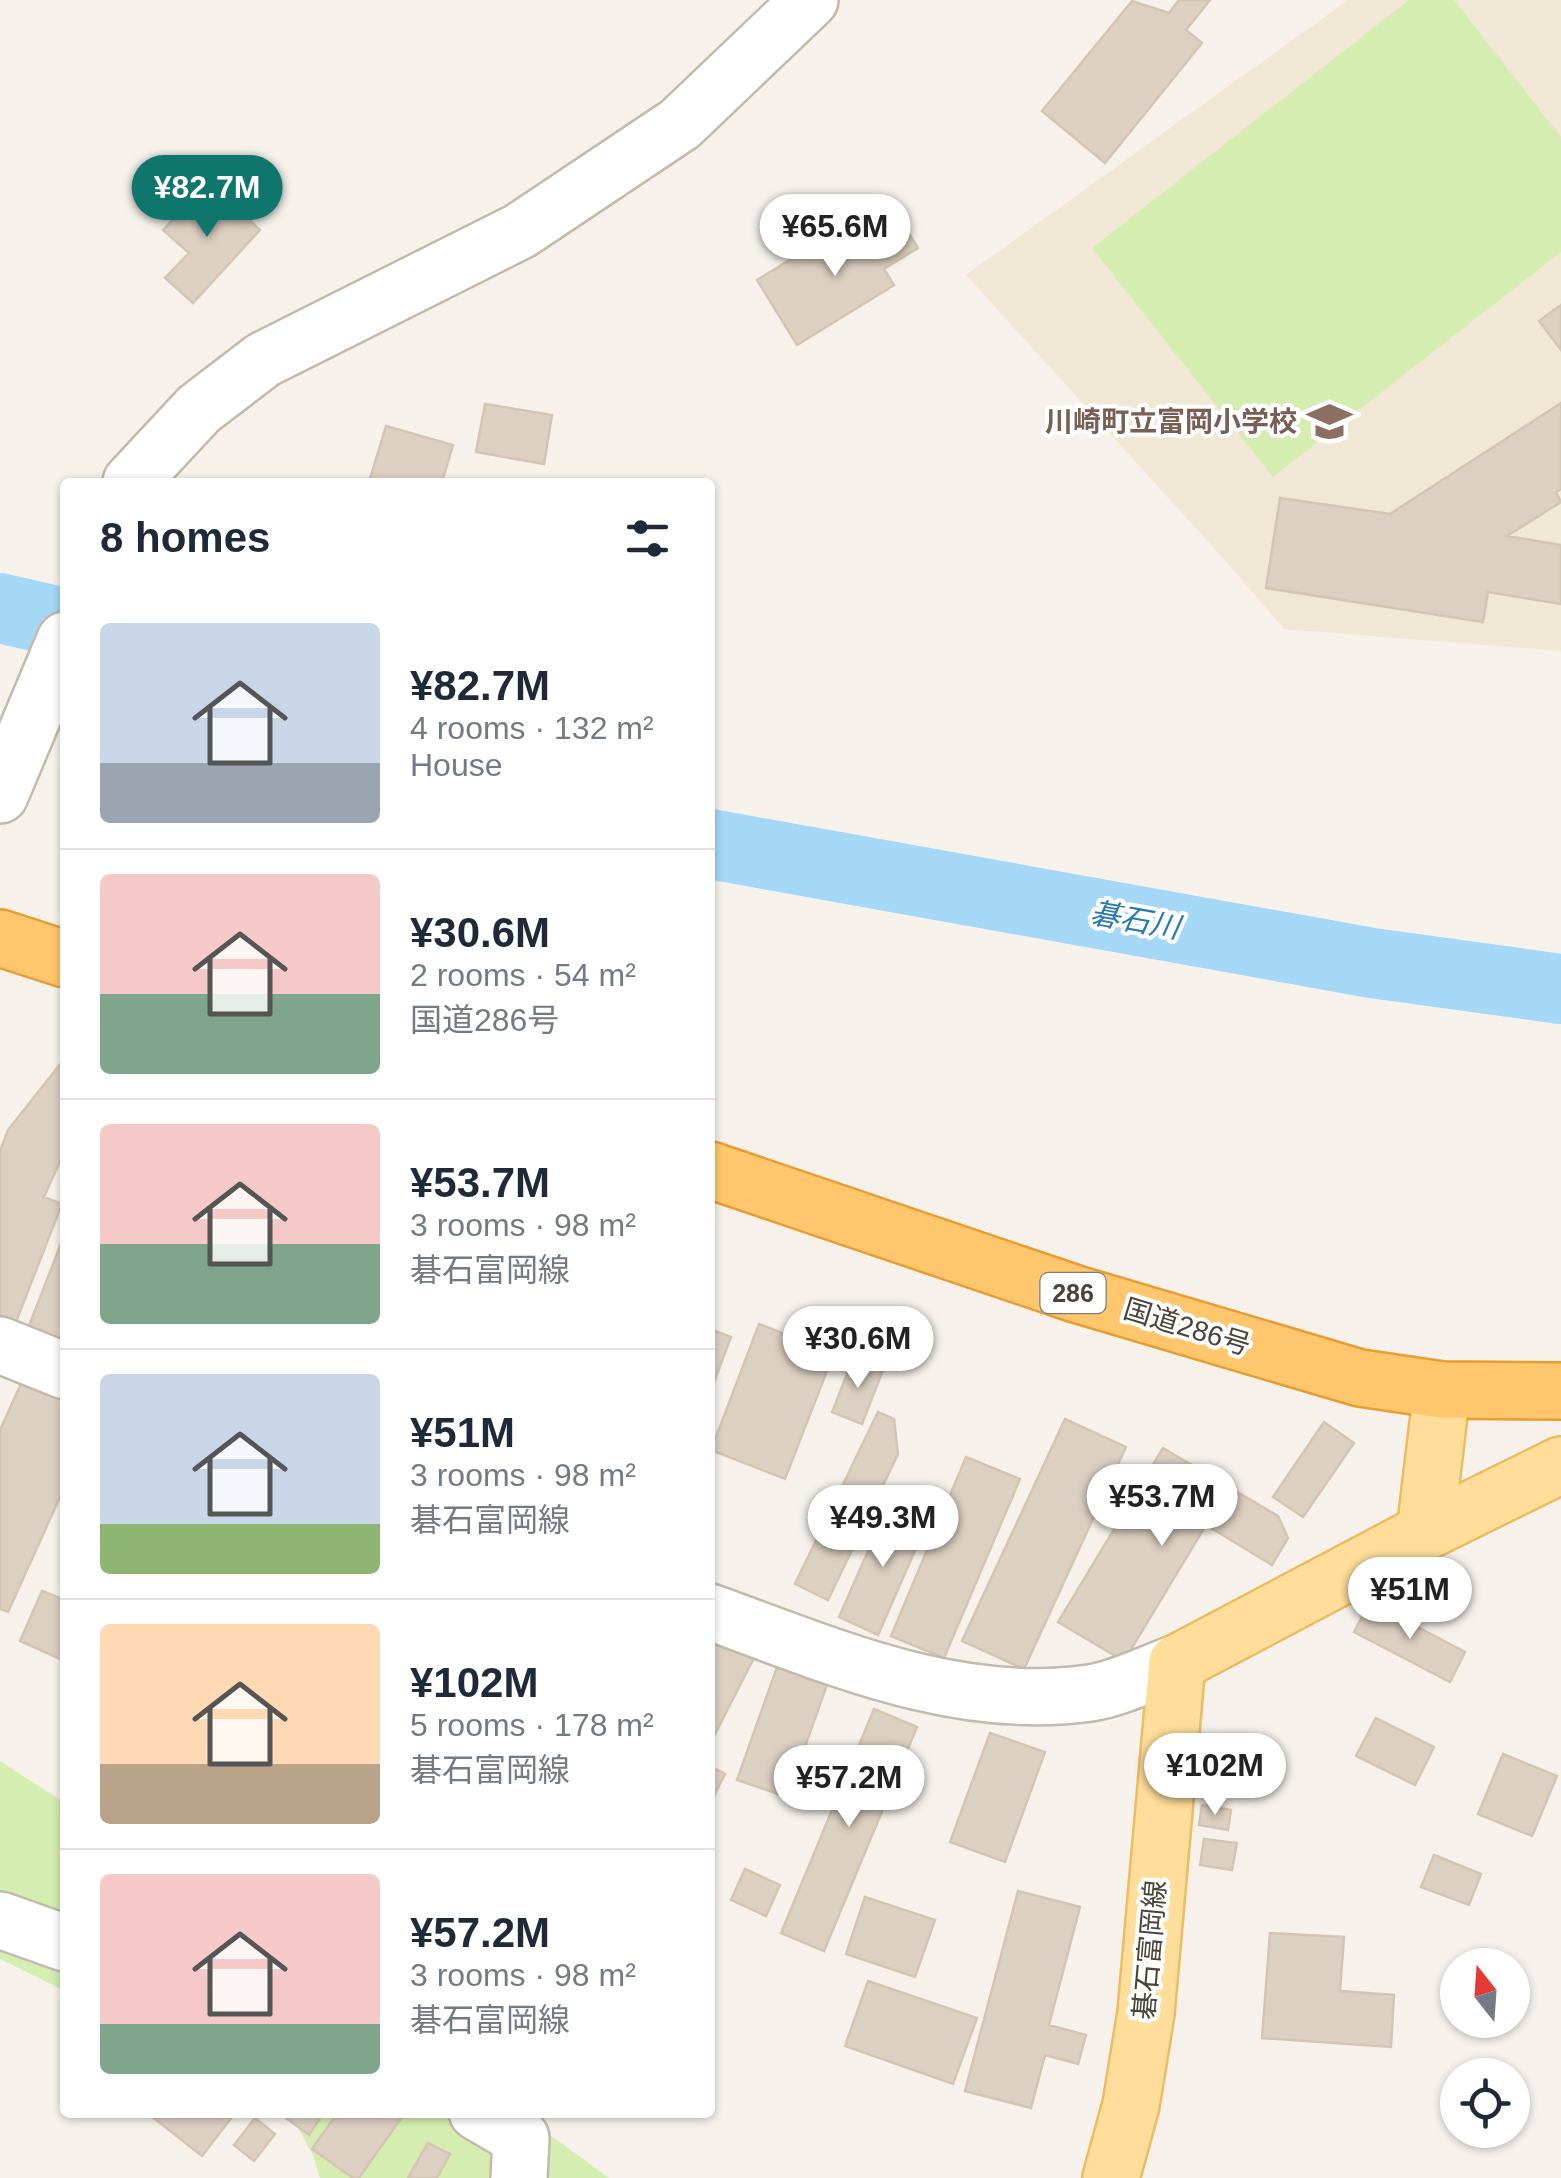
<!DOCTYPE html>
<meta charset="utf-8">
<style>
body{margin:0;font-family:Helvetica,"Noto Sans JP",sans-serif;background:#f2f2f3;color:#1f2937;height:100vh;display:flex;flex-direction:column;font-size:38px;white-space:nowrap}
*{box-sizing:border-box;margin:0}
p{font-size:32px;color:#747a83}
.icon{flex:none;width:55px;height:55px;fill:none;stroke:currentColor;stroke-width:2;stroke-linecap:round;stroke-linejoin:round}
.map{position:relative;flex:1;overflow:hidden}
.details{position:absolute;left:60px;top:478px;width:655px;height:1640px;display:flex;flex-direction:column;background:#fff;border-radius:10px;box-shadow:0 2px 8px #0004}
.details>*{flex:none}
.needle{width:65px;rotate:343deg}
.buttons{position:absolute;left:1440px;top:1948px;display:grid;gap:20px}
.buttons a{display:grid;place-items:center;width:90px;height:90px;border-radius:50%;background:#fff;box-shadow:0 2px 8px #0004;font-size:50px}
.price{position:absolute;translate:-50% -85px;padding:0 22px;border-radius:35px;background:#fff;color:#222;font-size:32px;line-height:65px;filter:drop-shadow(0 2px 5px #0008)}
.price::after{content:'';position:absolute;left:50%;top:60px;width:30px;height:22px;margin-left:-15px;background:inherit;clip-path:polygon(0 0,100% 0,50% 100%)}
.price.current{background:#0f766e;color:#fff}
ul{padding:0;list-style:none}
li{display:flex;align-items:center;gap:30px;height:250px;padding:0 40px}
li+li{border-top:2px solid #e0e1e3}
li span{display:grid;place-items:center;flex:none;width:280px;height:200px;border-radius:10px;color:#555}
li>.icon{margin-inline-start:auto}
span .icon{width:120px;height:120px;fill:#fffc;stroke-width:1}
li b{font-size:42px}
h2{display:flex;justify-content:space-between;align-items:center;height:120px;padding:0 40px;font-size:42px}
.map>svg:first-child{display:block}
</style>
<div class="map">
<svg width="1561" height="2178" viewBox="0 0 1561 2178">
<rect width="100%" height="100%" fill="#f6f2eb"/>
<path fill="#f0e7d4" d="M1348,0H1561V651L1284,629L1231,567L966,275Z"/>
<path fill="#d5edb1" d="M1409,0H1454L1561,137V252L1273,477L1092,248Z
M0,1761L65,1803V1991L0,1959Z
M290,2113H520L609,2178H320L313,2155Z"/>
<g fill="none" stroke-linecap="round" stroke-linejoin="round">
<path stroke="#a4d8f6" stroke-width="70" d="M0,608L65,623
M710,844L1372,963L1561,989"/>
</g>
<path fill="#dcd0c2" stroke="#d4c5b2" stroke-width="2.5" d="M1179,0H1210L1186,30L1202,43L1105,163L1042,111L1132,1L1169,13Z
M208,182L260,230L193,303L165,278L189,253L163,230Z
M898,216L918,248L884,269L894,285L797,345L757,280L827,237L837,253Z
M1561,305V350L1539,321Z
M1561,403V489L1556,492L1561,502L1507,536L1561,545V604L1488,592L1483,622L1266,588L1280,498L1390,514Z
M485,404L552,415L544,464L476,452Z
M386,426L453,445L442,482H369Z
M61,1063L65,1066V1150L44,1197L62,1204L12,1332L0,1327V1151L8,1130Z
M65,1233V1346L27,1331Z
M759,1324L834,1353L785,1479L711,1450Z
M710,1329L731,1337L710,1393Z
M853,1359L883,1370L862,1424L832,1412Z
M25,1375L65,1393V1486L8,1612L0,1609V1430Z
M878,1412L894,1419L898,1454L828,1600L795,1584Z
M1065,1419L1126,1447L1024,1669L962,1641Z
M1324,1422L1354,1443L1303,1517L1273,1497Z
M1163,1448L1278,1516L1288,1538L1272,1565L1206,1525L1124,1661L1058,1622Z
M966,1457L1020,1479L944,1658L891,1636Z
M888,1506L927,1523L878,1635L839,1617Z
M42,1591L65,1600V1661L20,1641Z
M1370,1602L1465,1652L1450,1682L1354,1632Z
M710,1630L756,1654L710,1744Z
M777,1667L827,1685L787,1797L737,1780Z
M874,1709L917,1727L824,1951L781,1933Z
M1376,1718L1434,1747L1415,1785L1356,1756Z
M990,1733L1045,1752L1005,1862L950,1842Z
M1503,1754L1557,1776L1532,1836L1478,1814Z
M710,1766L725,1774L710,1804Z
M1202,1805L1231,1810L1228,1830L1199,1825Z
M1204,1839L1237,1843L1232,1870L1200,1865Z
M1434,1855L1481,1874L1469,1905L1421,1887Z
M745,1869L780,1885L766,1916L731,1900Z
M1018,1891L1080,1907L1049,2025L1086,2035L1078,2064L1045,2055L1031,2108L965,2091Z
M865,1897L935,1920L915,1977L846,1954Z
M1270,1933L1344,1937L1340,1991L1394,1995L1391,2047L1262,2038Z
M868,1981L977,2018L953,2084L845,2046Z
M146,2112H236L202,2156Z
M278,2112H324L309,2135Z
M338,2112L404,2114L359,2178H353L312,2149Z
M255,2118L275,2134L254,2161L234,2145Z
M428,2143L450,2154L437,2178H408Z"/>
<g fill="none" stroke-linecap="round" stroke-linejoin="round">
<defs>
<path id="minor" d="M131,482L199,409L263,360L520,231L680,124L810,0
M0,795L65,640
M0,1345L65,1371
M710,1612C832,1656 957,1712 1090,1693C1118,1689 1149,1673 1177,1663
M0,1920L65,1943
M477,2112L521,2138L519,2178"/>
<path id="major" d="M1425,1532L1442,1390
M1111,2178L1131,2105L1146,2013L1177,1663L1425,1532L1561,1465"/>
<path id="highway" d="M0,938L65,959
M710,1170L1076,1294L1360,1378L1442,1390L1561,1391"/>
</defs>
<use href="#minor" stroke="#c3baac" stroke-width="60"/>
<use href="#major" stroke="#ecbc63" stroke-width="60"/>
<use href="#highway" stroke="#e89d33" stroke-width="60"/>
<use href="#minor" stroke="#fff" stroke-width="55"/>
<use href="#major" stroke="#ffde9b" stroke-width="55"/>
<use href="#highway" stroke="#ffc76d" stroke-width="55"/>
</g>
<defs>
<symbol id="school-bare" viewBox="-9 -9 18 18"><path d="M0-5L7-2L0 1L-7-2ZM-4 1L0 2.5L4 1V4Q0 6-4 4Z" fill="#8d6e63" stroke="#fff" stroke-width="2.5" paint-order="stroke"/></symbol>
</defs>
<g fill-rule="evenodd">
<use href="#school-bare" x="1298" y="390" width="63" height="63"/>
</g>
<g text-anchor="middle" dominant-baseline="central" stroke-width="8" stroke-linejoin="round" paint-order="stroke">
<rect fill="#fff" stroke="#817b74" stroke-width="2.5" x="1040.5" y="1273" width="65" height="40" rx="8"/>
<g font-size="25" font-weight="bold" fill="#4b4338">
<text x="1073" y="1293">286</text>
</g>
<g font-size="28" font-weight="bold" fill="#785e54" stroke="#fff" text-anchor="end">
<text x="1297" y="421">川崎町立富岡小学校</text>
</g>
<g font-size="28" fill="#4b4338" stroke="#fff">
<text transform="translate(1187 1327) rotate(17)">国道286号</text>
<text transform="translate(1150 1950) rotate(-85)">碁石富岡線</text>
</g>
<g font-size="30" font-style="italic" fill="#267bae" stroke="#fff">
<text transform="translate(1135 920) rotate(10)">碁石川</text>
</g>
</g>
</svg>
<div class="buttons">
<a><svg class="needle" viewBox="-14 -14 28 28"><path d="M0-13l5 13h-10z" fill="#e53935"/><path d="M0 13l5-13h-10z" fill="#747a83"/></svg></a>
<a><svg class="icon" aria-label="locate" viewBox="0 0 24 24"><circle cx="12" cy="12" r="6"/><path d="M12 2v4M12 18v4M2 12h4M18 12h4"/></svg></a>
</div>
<b class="price current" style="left:207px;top:240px">¥82.7M</b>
<b class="price" style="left:835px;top:279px">¥65.6M</b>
<b class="price" style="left:858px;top:1391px">¥30.6M</b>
<b class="price" style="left:1162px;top:1549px">¥53.7M</b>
<b class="price" style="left:883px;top:1570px">¥49.3M</b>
<b class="price" style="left:1410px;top:1642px">¥51M</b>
<b class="price" style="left:1215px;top:1818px">¥102M</b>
<b class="price" style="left:849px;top:1830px">¥57.2M</b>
<section class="details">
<h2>8 homes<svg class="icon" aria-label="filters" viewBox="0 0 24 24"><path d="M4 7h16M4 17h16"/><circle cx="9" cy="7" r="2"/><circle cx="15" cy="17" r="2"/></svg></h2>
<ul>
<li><span style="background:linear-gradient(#c9d6e8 70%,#9aa5b1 0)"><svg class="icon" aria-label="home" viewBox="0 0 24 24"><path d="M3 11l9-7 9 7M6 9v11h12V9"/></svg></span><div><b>¥82.7M</b><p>4 rooms · 132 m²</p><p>House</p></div></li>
<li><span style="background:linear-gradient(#f6c9c9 60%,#7fa58c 0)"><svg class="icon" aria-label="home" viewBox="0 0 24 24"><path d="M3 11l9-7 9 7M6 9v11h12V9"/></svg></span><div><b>¥30.6M</b><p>2 rooms · 54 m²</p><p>国道286号</p></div></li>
<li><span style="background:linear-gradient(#f6c9c9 60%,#7fa58c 0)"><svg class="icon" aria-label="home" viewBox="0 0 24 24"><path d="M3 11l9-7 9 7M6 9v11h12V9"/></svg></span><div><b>¥53.7M</b><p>3 rooms · 98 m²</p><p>碁石富岡線</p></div></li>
<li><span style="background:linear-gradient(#c9d6e8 75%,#8fb573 0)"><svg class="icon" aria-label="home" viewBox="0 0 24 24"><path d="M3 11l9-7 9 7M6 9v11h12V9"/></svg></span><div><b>¥51M</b><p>3 rooms · 98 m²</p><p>碁石富岡線</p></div></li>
<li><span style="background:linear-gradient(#ffd9b3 70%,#b9a48a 0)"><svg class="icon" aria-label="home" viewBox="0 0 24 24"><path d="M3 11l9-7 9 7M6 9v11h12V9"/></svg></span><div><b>¥102M</b><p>5 rooms · 178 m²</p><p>碁石富岡線</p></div></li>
<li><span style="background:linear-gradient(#f6c9c9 75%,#7fa58c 0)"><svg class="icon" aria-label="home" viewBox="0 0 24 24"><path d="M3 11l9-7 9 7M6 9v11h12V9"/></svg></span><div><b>¥57.2M</b><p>3 rooms · 98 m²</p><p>碁石富岡線</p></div></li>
</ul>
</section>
</div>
